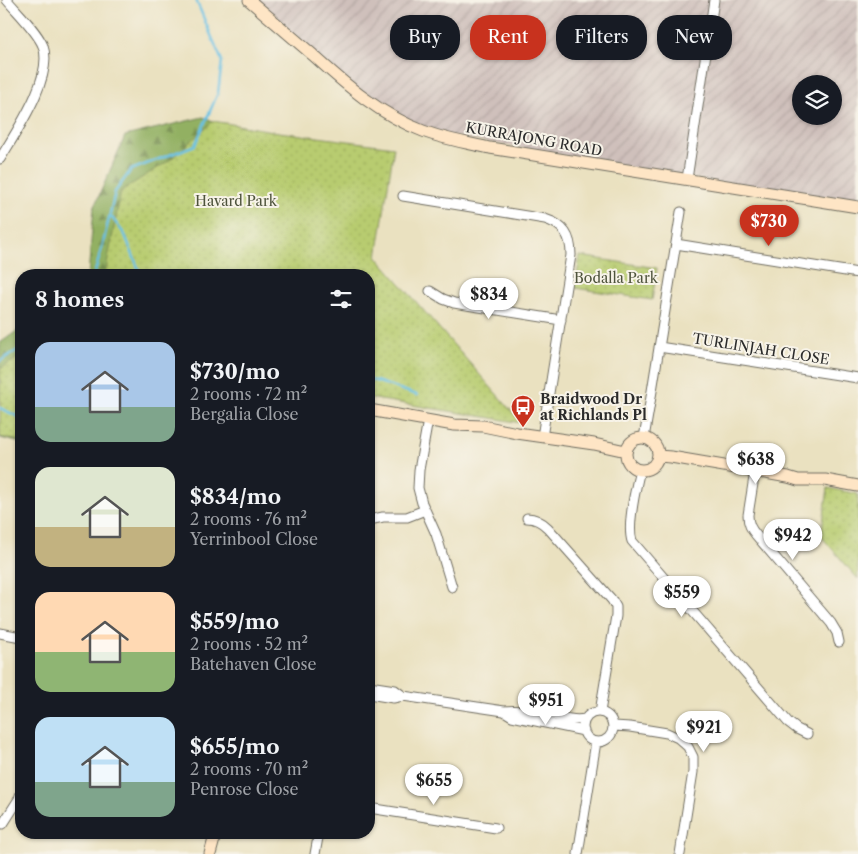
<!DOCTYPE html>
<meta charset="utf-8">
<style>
body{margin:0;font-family:"Libre Caslon Text",serif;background:#20242c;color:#f1f3f6;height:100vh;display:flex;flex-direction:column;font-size:19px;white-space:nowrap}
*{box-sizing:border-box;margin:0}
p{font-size:16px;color:#9ea1a6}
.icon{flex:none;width:28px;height:28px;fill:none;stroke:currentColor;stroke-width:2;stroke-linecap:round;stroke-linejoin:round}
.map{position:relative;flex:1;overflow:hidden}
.side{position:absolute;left:15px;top:269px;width:360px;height:570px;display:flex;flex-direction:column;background:#171b24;border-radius:20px;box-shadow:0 1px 4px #0004}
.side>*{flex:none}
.banner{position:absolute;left:390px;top:15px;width:392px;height:45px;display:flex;gap:10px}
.buttons{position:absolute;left:792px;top:75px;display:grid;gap:10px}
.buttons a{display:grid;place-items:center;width:50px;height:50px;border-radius:50%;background:#171b24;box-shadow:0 1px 4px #0004;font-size:25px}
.price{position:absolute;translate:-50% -42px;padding:0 11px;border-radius:18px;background:#fff;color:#222;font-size:16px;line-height:32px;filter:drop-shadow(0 1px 2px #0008)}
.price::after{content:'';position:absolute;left:50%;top:30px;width:15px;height:11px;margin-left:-8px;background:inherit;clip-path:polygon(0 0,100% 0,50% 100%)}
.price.active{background:#c8321e;color:#fff}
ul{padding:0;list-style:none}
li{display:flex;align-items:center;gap:15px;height:125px;padding:0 20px}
li span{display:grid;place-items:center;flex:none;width:140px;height:100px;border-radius:15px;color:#555}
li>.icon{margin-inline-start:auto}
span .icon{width:60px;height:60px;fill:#fffc;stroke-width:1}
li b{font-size:21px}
h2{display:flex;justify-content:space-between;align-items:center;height:60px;padding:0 20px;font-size:21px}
.chip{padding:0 18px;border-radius:20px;background:#171b24;box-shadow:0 1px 4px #0004;font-size:18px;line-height:45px}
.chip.active{background:#c8321e;color:#fff}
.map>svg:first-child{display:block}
</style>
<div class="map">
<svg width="858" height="854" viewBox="0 0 858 854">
<defs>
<pattern id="industrial-furrows" width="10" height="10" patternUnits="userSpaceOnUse" patternTransform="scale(1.25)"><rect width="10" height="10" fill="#cfc0bb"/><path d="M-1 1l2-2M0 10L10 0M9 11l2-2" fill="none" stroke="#b2a5a1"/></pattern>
<pattern id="forest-firs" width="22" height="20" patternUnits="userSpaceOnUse" patternTransform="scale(1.25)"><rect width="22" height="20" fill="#92b062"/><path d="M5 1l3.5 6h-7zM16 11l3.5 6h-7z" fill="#778f51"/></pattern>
<pattern id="park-dots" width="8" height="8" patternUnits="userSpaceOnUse" patternTransform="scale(1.25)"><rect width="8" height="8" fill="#b8cc6f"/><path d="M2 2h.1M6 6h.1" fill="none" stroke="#9eaf60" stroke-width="1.8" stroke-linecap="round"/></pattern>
</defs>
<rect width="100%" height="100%" fill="#f7f3e8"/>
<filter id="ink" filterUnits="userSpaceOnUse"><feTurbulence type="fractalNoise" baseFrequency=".02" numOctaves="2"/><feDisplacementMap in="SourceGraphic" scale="10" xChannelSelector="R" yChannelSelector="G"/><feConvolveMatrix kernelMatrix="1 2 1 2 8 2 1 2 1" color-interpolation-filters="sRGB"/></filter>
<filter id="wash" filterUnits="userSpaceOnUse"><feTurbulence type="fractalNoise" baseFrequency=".0096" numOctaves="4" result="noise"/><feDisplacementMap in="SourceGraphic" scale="20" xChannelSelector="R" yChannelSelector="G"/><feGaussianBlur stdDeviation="1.12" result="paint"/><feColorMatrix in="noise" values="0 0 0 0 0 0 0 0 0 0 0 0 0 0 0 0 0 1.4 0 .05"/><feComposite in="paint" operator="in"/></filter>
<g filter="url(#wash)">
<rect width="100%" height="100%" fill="#eae1c0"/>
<path fill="url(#industrial-furrows)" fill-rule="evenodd" d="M249,0H858V207L423,131L347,85ZM801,84H834V116H801Z"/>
<path fill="url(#forest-firs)" stroke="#5e6e46" d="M203,117L213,121L220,169L177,275H88L94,207L125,136Z
M21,328V443L0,438V343Z"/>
<path fill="url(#park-dots)" stroke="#727c4d" d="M213,121L279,132L394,147L377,257L522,423L369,398V275H105L121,191L170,160Z
M580,256L657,268L652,300L575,288Z
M21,356V441L0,437V369Z
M828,488L858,494V579L821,536Z"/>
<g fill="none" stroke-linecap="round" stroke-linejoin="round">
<path stroke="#67c1e4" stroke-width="2.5" d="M110,215L125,235L141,275
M94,275L102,248L115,192L131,170L195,145L218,93L222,61L196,0
M0,361L21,348
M369,380L376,381L417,395
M0,408L21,418"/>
</g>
</g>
<g filter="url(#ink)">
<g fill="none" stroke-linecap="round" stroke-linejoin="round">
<defs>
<path id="street" d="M0,159C16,132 54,77 43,46C37,31 17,12 7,0
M687,179L714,0
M403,196L545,219C564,225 571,236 571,255L542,437
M676,244L858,273
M430,291L443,299L454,303L561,320
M659,347L858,378
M428,420L419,470L418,488L422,503L436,534L452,587
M644,438L652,391L681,212
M640,470C636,486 627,526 632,541L788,722L797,729L807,734
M755,471L748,515C748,524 751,529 756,535L831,623L837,633L839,642
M527,518C536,518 542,522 548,528L612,600L616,607V616L600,712
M369,520L383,517H407L425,510
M0,633L21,637
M369,686L395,690L403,696
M369,694L393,698L403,696L504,711C520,709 537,712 553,715C564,718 574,721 585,719
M504,711L512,716L584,731
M583 727a15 15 0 1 1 30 0a15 15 0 1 1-30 0Z
M614,726L630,727L667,733L678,738L688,747L693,757V772L680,854
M369,808L496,828
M3,824L19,799L21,793
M315,854L319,832
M578,854L596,742"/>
<path id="secondary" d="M249,0C270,18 292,37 313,55C347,86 379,114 423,131C444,139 467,143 490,148L858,207
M369,410L454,425L483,426L517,433L594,444L626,451
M626 454a16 16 0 1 1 32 0a16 16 0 1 1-32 0Z
M658,456L671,457L788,477L798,480H825L858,486
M210,854L216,832"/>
</defs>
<use href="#street" stroke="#6e6b5f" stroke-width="11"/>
<use href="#secondary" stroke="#6e6b5f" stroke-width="13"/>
<use href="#street" stroke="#fff" stroke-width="9"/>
<use href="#secondary" stroke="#fee5c5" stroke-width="11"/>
</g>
</g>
<defs>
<symbol id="bus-pin" viewBox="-11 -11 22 30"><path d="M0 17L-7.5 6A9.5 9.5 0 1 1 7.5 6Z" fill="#c8321e" stroke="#f7f3e8"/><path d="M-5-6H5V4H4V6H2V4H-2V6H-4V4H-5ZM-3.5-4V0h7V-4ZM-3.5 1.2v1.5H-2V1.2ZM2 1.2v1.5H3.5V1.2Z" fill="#fff"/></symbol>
</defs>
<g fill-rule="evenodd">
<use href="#bus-pin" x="509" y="393" width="28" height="38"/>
</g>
<g text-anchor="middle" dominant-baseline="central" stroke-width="4" stroke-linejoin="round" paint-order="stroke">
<g font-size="14" fill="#2b2b2b" stroke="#f7f3e8">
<text transform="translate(534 139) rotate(10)">KURRAJONG ROAD</text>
<text transform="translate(761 349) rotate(9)">TURLINJAH CLOSE</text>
</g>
<g font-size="14" fill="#4e533c" stroke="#f7f3e8">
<text x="236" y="201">Havard Park</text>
<text x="616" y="278">Bodalla Park</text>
</g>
<g font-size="14" font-weight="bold" fill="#2b2b2b" stroke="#f7f3e8" text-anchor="start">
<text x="540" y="399">Braidwood Dr<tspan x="540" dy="16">at Richlands Pl</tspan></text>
</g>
</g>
</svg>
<div class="buttons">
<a><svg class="icon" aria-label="layers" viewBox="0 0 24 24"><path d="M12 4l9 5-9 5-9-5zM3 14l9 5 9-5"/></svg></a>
</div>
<b class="price active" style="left:769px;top:247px">$730</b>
<b class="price" style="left:489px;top:320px">$834</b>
<b class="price" style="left:756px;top:485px">$638</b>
<b class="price" style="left:793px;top:561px">$942</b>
<b class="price" style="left:682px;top:618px">$559</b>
<b class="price" style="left:546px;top:726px">$951</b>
<b class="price" style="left:704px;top:753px">$921</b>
<b class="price" style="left:434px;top:806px">$655</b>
<div class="banner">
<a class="chip">Buy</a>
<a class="chip active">Rent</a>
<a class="chip">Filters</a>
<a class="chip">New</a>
</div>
<section class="side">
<h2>8 homes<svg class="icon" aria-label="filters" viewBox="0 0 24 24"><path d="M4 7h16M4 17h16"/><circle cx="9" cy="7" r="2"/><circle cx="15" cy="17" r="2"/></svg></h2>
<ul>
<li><span style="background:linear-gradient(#a9c7e8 65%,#7fa58c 0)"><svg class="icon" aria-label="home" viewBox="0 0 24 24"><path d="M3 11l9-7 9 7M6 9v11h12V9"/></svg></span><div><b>$730/mo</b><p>2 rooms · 72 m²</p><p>Bergalia Close</p></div></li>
<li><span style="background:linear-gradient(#dfe7d0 60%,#c2b280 0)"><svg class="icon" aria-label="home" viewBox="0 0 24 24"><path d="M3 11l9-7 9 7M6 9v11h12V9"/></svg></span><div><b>$834/mo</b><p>2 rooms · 76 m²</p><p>Yerrinbool Close</p></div></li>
<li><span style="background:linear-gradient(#ffd9b3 60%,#8fb573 0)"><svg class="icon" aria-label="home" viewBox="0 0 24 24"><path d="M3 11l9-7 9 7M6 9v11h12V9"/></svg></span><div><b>$559/mo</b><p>2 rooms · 52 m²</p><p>Batehaven Close</p></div></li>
<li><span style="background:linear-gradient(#bfe0f5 65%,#7fa58c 0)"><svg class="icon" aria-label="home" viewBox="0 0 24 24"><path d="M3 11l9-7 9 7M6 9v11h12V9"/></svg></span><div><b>$655/mo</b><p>2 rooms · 70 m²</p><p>Penrose Close</p></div></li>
</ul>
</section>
</div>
